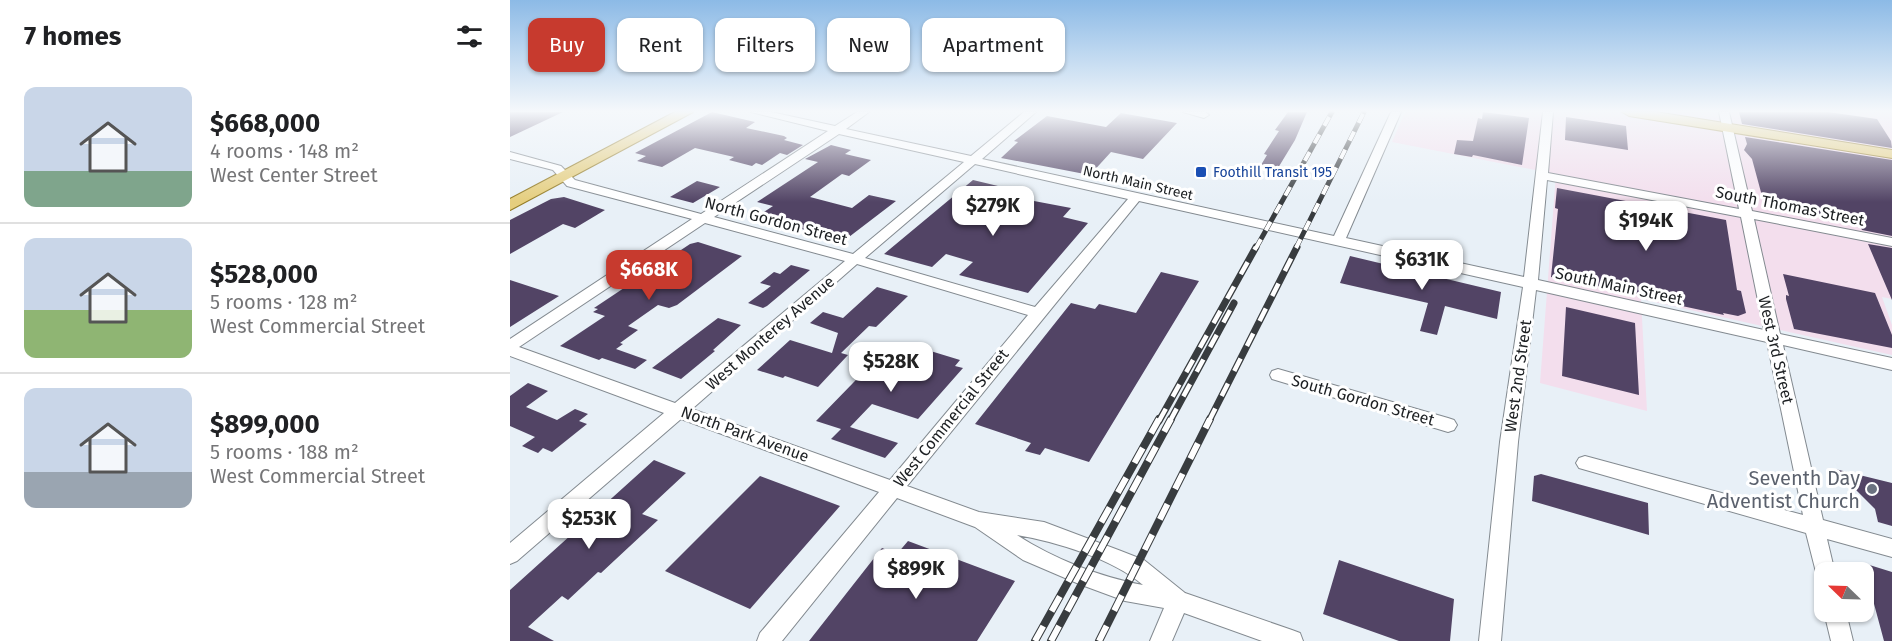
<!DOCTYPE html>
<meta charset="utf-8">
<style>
body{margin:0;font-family:"Fira Sans",sans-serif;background:#f2f2f2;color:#202124;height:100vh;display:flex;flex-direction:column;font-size:22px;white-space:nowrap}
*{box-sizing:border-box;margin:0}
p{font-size:20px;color:#757577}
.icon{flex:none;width:33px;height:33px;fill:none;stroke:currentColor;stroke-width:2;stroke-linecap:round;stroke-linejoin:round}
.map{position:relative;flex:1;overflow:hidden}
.details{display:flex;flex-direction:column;background:#fff;width:510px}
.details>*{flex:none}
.top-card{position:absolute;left:18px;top:18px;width:570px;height:54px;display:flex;gap:12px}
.needle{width:39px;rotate:293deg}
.controls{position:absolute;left:1304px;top:562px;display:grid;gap:12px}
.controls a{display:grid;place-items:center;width:60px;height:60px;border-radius:12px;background:#fff;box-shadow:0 2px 4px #0004;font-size:30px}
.price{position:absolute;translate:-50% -51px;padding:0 14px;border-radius:12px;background:#fff;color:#222;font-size:20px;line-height:39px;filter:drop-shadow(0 2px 3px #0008)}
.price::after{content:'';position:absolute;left:50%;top:36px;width:18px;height:14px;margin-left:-9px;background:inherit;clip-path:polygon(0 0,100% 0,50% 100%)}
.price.current{background:#c73a2e;color:#fff}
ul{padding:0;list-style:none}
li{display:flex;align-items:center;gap:18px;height:150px;padding:0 24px}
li+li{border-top:2px solid #e0e0e0}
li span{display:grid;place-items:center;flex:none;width:168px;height:120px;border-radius:12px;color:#555}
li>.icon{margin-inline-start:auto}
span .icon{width:72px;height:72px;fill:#fffc;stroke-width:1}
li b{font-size:26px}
h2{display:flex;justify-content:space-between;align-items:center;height:72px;padding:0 24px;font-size:26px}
.chip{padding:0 21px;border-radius:12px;background:#fff;box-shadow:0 2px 4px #0004;font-size:21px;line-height:54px}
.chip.current{background:#c73a2e;color:#fff}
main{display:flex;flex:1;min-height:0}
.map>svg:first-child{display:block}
</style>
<main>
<section class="details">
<h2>7 homes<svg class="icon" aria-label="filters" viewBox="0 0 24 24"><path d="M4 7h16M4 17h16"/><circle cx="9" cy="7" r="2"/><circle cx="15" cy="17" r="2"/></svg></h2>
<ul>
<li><span style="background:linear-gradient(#c9d6e8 70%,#7fa58c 0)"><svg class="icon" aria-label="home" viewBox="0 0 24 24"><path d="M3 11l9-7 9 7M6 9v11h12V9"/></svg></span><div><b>$668,000</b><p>4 rooms · 148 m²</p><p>West Center Street</p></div></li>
<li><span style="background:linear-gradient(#c9d6e8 60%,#8fb573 0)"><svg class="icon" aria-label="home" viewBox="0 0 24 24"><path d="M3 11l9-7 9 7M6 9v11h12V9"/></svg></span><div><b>$528,000</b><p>5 rooms · 128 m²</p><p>West Commercial Street</p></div></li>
<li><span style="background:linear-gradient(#c9d6e8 70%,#9aa5b1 0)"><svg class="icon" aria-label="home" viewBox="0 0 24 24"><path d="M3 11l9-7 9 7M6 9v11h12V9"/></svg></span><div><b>$899,000</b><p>5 rooms · 188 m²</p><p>West Commercial Street</p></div></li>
</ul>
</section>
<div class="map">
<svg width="1382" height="641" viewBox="0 0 1382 641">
<rect width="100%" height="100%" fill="#e8f0f7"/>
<path fill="#f3deed" d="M895,112H1382V299L1372,297L1382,325V355L1131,299L1137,411L1030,383L1046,174L882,142Z"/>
<path fill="#524465" d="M0,112H53L0,137Z
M202,112L245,122L236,128L274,136L277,138L274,140L293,145L277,155L270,153L252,165L246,163L242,166L219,160L224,157L185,148L152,167L127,161L136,156L125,153Z
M778,112H797L785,140L768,168L751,165L757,155L754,154L769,131L765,130Z
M973,112L1019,118L1012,165L963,155L962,157L944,154L947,140L963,141L968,118L972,119Z
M1229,112H1318L1367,119L1381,141L1382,148L1232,124Z
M611,113L667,123L633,159L601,152L580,175L491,158L508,142L504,141L537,116L596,127Z
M1056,117L1116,126L1118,150L1055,140Z
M1235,137L1382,160V236L1352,230L1350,226L1335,222L1255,207L1242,159L1234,150L1237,144Z
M321,145L341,150L335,154L361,160L339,176L332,174L300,197L342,208L359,195L386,201L335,240L276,225L272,228L256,224L265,218L251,214L263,206L247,202L308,162L295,159Z
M463,180L488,186L477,195L519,205L524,201L561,208L553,217L578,223L518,293L449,275L463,262L436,254L422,267L374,254Z
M187,181L210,187L183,203L160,197Z
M1047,188L1216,220L1227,290L1231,291L1236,313L1228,316L1213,313L1214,315L1144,300L1142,297L1041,277L1048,209L1045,208Z
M54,197L95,210L65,228L53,224L0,254V220L41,199Z
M188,242L232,256L167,305L159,308L148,305L118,326L128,330L110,343L113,344L106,349L137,360L125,369L92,358L89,360L50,346L95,316L83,312L88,309L84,308L180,244Z
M1358,244L1382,248V300Z
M840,256L991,292L987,319L935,306L927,335L910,331L918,303L830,283Z
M281,265L300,270L257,306L253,308L238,303L261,286L250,283L264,272L270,274Z
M651,272L689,281L579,462L535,448L530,455L515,451L521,443L465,424L561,303L585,309L589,304L626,313Z
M1273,274L1365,293L1382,335V348L1284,329L1276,299V295L1279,296Z
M0,280L49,296L0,327Z
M367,287L398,296L366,327L359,326L331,353L338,355L308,387L275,376L273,378L247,370L280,340L322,353L328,333L300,323L313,312L333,318Z
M1056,307L1125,323L1129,395L1052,376Z
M208,318L231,325L203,350L205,351L171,379L142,368Z
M391,342L450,360L445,366L453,368L408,419L362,404L340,427L388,443L375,458L321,439L331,429L306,421L379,346L386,347Z
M18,383L38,391L16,407L47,420L65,409L78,414L69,421L77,424L42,452L33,448L28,453L12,446L25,437L0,426V396Z
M144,460L176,473L132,514L148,520L91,573L88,572L58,600L52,596L18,627L44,641H0V590Z
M1325,469L1382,483V526L1368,522L1365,509Z
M1031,474L1138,503L1139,535L1022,501L1024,476Z
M250,476L330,506L240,609L155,571Z
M398,541L505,581L467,641H299L372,548L387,554Z
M829,560L944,599L940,641H889L813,614Z
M1353,563L1382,572V641H1374Z"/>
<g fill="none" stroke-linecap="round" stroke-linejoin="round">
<defs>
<path id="minor" d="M241,112H261L325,126L347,112H359L336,129L461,156L514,112H526L472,159L824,236L881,112H891L836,238L1014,277L1033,112H1043L1038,173L1229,209L1209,112H1219L1242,211L1382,238V246L1244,219L1270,334L1382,358V370L1273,345L1313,520L1382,539V557L1317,539L1325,573H1314V582L1308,580L1296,533L1069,468L1066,463L1069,458L1075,456L1293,515L1257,342L1026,290L1008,442L991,641H969L990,442L1013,287L629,201L397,486L469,512L534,522L611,551L634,560L675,593L782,630L790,633L793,641H752L674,613L662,641H640L654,608L615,601L569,584L513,560L465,527L387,498L272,641H247L250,633L369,492L171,419L7,561L0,564V543L154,413L0,356V339L182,219L57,186L43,170L0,159V152L51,166L65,180L191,214L318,131ZM329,134L454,162L343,254L204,217ZM465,164L618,199L525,307L355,258ZM1037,180L1231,217L1254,330L1028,280ZM195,223L335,261L165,403L9,347ZM347,264L518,315L380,480L182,409ZM507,535C547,542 603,559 633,585C590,577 544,559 507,535Z
M673,112H695L699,115L694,118Z
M768,369L938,418L944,420L947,425L944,430L938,432L762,379L760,375L762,371Z
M1314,612H1336L1343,641H1321Z"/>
<path id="major" d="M165,112H183L0,210V199Z
M1112,112H1146L1382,150V158L1119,116Z"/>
</defs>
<use href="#minor" stroke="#838a90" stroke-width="2"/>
<use href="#major" stroke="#947c26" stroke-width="2"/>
<use href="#minor" fill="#fff" fill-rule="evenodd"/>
<use href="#major" fill="#e5ce7e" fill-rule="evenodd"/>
<defs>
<path id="rail-far2" d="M746,248L822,112
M786,248L854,112"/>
<path id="rail-far1" d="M649,421L746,247
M660,421L724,303
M699,421L787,247"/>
<path id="rail" d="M525,641L649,419
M541,641L661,419
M589,641L700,419"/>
</defs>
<use href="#rail-far2" stroke="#383c3f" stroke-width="5"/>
<use href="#rail-far1" stroke="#383c3f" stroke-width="7"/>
<use href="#rail" stroke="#383c3f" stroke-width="8"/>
<use href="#rail-far2" stroke="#fff" stroke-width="4" stroke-dasharray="10" stroke-linecap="butt"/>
<use href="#rail-far1" stroke="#fff" stroke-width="4.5" stroke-dasharray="14" stroke-linecap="butt"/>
<use href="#rail" stroke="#fff" stroke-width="6" stroke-dasharray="17" stroke-linecap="butt"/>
</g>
<linearGradient id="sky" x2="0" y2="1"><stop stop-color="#8cbae6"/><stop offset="0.55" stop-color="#f5f8fb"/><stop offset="1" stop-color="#f5f8fb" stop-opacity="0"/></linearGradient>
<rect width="1382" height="202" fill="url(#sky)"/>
<rect fill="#1a4fb4" stroke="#fff" stroke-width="2" x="685" y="166" width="12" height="12" rx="3"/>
<circle fill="#6b7280" stroke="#fff" stroke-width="2" cx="1362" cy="489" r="6"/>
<g text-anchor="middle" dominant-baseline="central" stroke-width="6" stroke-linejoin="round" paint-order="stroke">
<g font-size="14" fill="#164399" stroke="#fff" text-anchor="start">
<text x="703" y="172">Foothill Transit 195</text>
</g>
<g font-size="14" fill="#1c1f22" stroke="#fff">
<text transform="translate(628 183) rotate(13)">North Main Street</text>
</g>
<g font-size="16" fill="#1c1f22" stroke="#fff">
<text transform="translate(1280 206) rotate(11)">South Thomas Street</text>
<text transform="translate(266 221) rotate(15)">North Gordon Street</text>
<text transform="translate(1109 286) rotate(12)">South Main Street</text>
<text transform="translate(260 333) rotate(-41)">West Monterey Avenue</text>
<text transform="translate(1266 350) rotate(77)">West 3rd Street</text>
<text transform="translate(1008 376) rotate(-82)">West 2nd Street</text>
<text transform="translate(853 400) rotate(16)">South Gordon Street</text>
<text transform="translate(441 418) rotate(-51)">West Commercial Street</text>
<text transform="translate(235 434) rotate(20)">North Park Avenue</text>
</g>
<g font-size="20" fill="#5b616d" stroke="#fff" text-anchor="end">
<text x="1350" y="478">Seventh Day<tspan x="1350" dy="23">Adventist Church</tspan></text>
</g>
</g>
</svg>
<div class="controls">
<a><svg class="needle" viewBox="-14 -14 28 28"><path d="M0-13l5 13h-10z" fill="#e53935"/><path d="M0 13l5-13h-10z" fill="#757577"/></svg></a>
</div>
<b class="price" style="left:483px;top:237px">$279K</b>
<b class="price" style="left:1136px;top:252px">$194K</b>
<b class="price" style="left:912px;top:291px">$631K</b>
<b class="price current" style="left:139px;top:301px">$668K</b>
<b class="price" style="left:381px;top:393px">$528K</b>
<b class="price" style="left:79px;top:550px">$253K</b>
<b class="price" style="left:406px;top:600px">$899K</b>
<div class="top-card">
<a class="chip current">Buy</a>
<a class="chip">Rent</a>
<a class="chip">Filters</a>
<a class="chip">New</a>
<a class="chip">Apartment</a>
</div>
</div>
</main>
